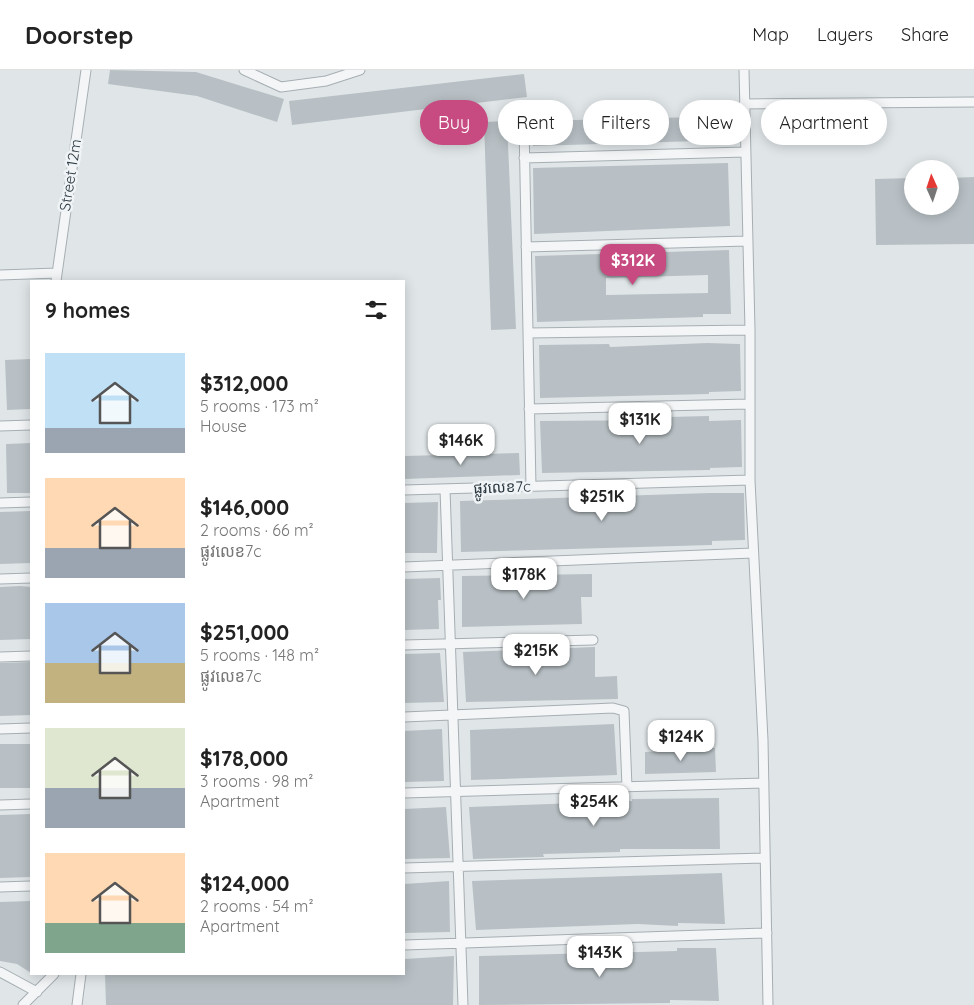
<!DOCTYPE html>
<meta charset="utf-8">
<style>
body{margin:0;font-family:Quicksand,"Noto Sans Khmer",sans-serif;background:#f2f2f2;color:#222;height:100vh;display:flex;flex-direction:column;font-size:19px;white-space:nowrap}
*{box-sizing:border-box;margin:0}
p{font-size:16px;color:#767676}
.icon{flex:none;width:28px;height:28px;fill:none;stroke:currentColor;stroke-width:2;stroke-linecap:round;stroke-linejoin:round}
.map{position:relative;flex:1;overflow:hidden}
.details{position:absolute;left:30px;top:210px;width:375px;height:695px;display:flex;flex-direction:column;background:#fff;border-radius:0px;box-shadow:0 2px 12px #0003}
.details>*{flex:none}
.hud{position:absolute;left:420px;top:30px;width:475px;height:45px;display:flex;gap:10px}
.needle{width:32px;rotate:357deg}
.buttons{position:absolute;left:904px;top:90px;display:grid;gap:10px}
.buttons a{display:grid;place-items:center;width:55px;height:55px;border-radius:50%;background:#fff;box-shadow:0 2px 12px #0003;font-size:25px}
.price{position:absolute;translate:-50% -42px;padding:0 11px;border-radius:10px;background:#fff;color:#222;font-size:16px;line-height:32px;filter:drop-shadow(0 1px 2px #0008)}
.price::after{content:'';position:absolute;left:50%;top:30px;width:15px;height:11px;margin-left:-8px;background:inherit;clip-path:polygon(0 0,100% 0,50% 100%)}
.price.active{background:#c74b81;color:#fff}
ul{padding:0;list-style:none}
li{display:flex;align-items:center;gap:15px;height:125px;padding:0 15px}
li span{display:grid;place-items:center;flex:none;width:140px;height:100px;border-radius:0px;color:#555}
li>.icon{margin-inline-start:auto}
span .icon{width:60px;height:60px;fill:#fffc;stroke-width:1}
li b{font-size:21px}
h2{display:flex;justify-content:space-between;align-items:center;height:60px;padding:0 15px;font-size:21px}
.pill{padding:0 18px;border-radius:22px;background:#fff;box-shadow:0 2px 12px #0003;font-size:18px;line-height:45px}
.pill.active{background:#c74b81;color:#fff}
header{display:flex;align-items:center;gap:30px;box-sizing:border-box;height:70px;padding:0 25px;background:#fff;border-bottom:1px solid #e0e0e0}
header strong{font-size:24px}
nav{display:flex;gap:28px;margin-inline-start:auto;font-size:18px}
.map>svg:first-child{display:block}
</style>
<header>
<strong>Doorstep</strong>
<nav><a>Map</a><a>Layers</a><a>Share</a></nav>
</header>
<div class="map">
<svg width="974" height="935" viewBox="0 0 974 935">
<rect width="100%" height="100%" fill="#e0e6e8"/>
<path fill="#b8c0c5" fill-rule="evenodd" d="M110,0L196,2L284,29L277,52L197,26L108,14Z
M524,4L527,27L292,55L289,31Z
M699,47L700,71L533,76L532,51Z
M507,51L516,259L491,260L484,52Z
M728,93L730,156L534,164L533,98Z
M974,107V174L876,175L875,109L912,108V136H950V108Z
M729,180L731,244H703V247L537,252L535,186ZM708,205V223L606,225V208Z
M707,273L740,274L741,321L709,322V324L540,328L539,275L609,274L610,277Z
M31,289V339L7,340L5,290Z
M709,346V351L741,350L742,397L710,398V400L542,403L540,351L668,350V347Z
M31,373V423H7L6,374Z
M519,383L520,405L404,409V386Z
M710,423H744L745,470L712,471V475L461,482L460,431Z
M438,432L437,483H404V433Z
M31,441V493L0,494V442Z
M592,504V527H581L582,554L462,557V506Z
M440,508L441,530H438L439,559L404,560V509Z
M20,516L31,517V569L0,570V517Z
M595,577V607L617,606L618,629L466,632L463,582Z
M440,583L444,632L404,633V584Z
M31,592V645L0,646V593Z
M614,654L617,705L471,710L470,660Z
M442,659L444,711L404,712V661Z
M0,674H31V718H0Z
M715,678L716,702L645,704V682Z
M719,728L720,779H620V782L543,784L544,787L473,789L469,737L632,731V729Z
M446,737L450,788L404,789V739Z
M31,744V807L0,808V745Z
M722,803L725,854L678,853V856L638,854L476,860L472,811Z
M449,811L450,862L404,863V814Z
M31,831V903L17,894L0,891V832Z
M677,878H716L719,931L670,930V933L479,935V886L677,881Z
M454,886L453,935H106L105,904H404V889Z"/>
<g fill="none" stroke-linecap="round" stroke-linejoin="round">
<defs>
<path id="street" d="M244,0L281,17L326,11L360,0
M744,0L750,260V410L763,670L768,935
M744,34L974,32
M524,55L531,417
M524,88L745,82
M526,177L747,171
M0,205L57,203
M56,211L86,0
M528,263L750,260
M529,339L749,334
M0,356L31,355
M445,419L463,935
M404,420L750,410
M0,433L31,432
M404,497L753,483
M0,509L31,508
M404,575L593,570
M0,587L31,586
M404,647L613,638L624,641L627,717
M0,659L31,658
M404,723L764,713
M0,735L31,734
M404,798L765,788
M0,817L31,816
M404,875L767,863
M0,902L37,922
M23,935L54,904
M77,935L81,904"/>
</defs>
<use href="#street" stroke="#a6aeb2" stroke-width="11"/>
<use href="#street" stroke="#f3f5f7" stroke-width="9"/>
</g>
<g text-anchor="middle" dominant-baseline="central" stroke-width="5" stroke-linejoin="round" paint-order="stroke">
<g font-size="15" fill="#2a373f" stroke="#f0f4f6">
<text transform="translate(70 105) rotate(-81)">Street 12m</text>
<text transform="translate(502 417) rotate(-2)">ផ្លូវលេខ7c</text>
</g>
</g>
</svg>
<div class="buttons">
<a><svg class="needle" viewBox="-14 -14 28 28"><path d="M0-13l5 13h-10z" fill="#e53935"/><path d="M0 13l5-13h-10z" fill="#767676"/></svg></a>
</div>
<b class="price active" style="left:633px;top:216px">$312K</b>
<b class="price" style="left:640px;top:375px">$131K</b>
<b class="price" style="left:461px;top:396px">$146K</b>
<b class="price" style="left:602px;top:452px">$251K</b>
<b class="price" style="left:524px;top:530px">$178K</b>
<b class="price" style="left:536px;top:606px">$215K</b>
<b class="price" style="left:681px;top:692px">$124K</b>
<b class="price" style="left:594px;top:757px">$254K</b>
<b class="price" style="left:600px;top:908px">$143K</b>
<div class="hud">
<a class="pill active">Buy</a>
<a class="pill">Rent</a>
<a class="pill">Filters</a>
<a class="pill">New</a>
<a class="pill">Apartment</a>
</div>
<section class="details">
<h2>9 homes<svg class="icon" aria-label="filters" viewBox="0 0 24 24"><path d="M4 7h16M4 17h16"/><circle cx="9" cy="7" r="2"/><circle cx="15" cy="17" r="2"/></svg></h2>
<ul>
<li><span style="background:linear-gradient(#bfe0f5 75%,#9aa5b1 0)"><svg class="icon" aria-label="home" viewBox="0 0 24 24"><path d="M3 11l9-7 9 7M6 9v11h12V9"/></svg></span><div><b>$312,000</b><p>5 rooms · 173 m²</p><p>House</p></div></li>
<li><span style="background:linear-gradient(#ffd9b3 70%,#9aa5b1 0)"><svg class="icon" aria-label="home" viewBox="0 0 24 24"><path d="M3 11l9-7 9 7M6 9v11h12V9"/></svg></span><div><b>$146,000</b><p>2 rooms · 66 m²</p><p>ផ្លូវលេខ7c</p></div></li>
<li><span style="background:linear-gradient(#a9c7e8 60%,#c2b280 0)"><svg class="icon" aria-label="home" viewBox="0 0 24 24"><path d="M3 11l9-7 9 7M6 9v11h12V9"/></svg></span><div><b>$251,000</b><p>5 rooms · 148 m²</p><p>ផ្លូវលេខ7c</p></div></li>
<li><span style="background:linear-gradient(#dfe7d0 60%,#9aa5b1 0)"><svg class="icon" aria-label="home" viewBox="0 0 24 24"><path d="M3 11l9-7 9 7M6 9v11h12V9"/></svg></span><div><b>$178,000</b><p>3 rooms · 98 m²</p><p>Apartment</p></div></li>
<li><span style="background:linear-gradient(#ffd9b3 70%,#7fa58c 0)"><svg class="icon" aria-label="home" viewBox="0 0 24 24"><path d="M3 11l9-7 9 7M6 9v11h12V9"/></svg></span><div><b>$124,000</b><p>2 rooms · 54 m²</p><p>Apartment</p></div></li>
</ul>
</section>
</div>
